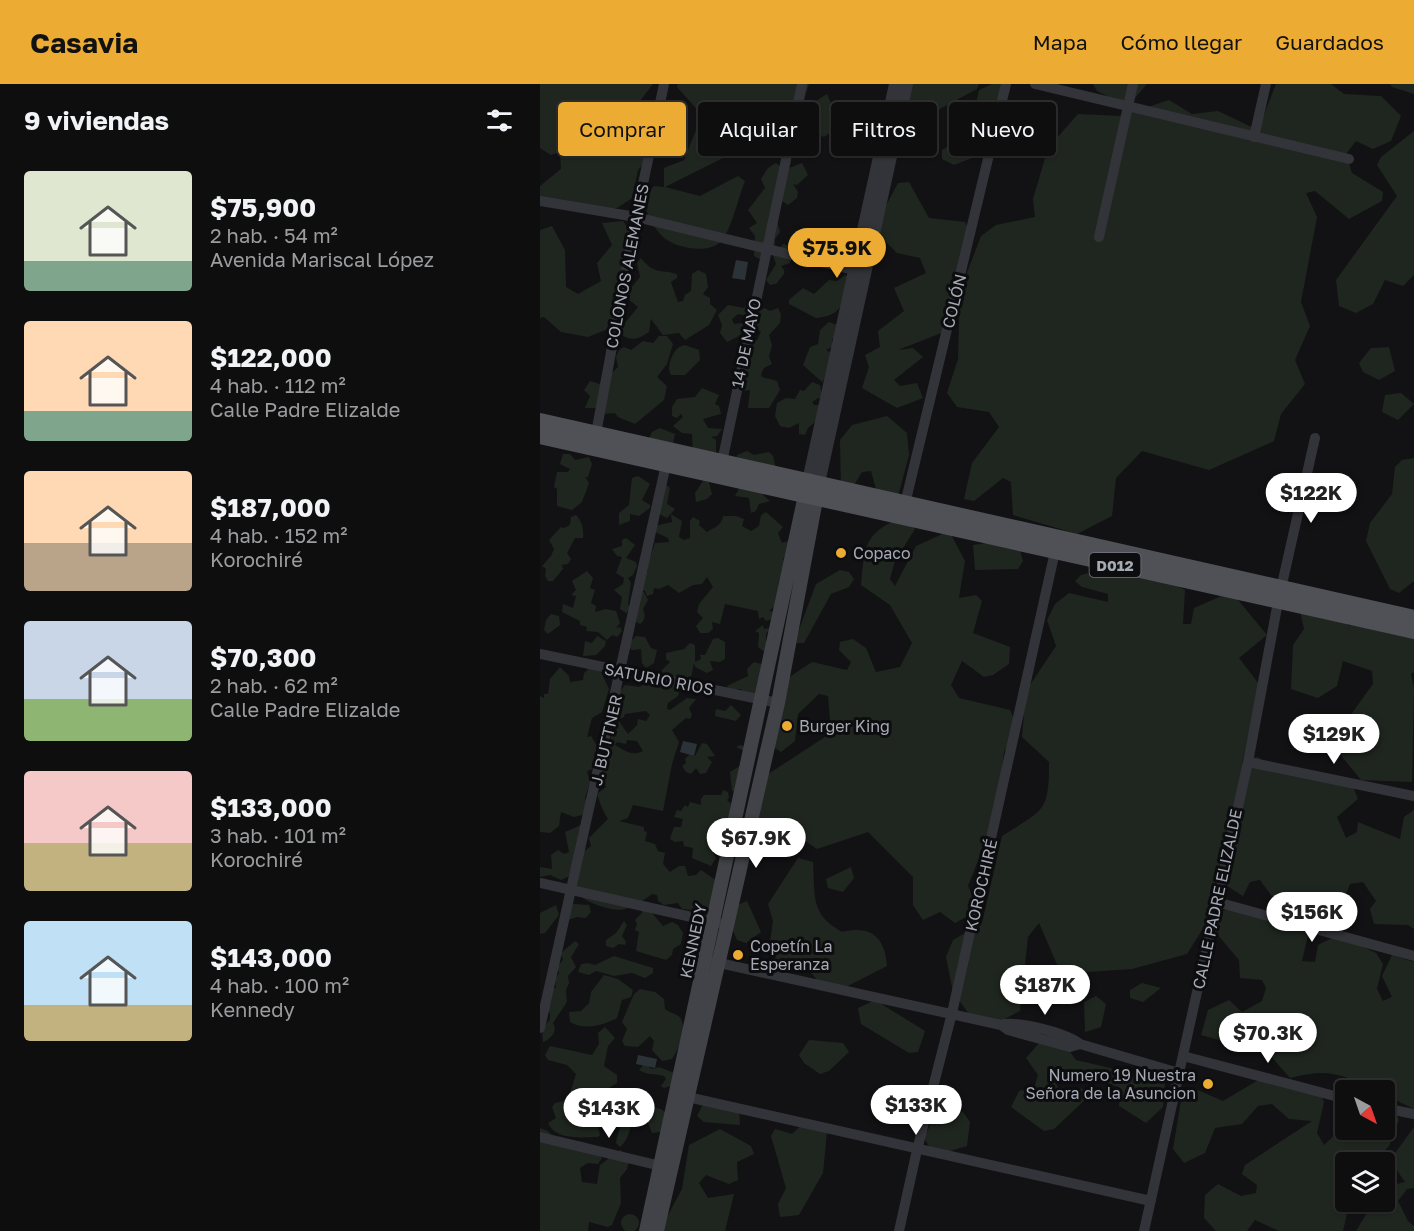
<!DOCTYPE html>
<html lang="es">
<meta charset="utf-8">
<style>
body{margin:0;font-family:"Golos Text",sans-serif;background:#171718;color:#f1f3f6;height:100vh;display:flex;flex-direction:column;font-size:22px;white-space:nowrap}
*{box-sizing:border-box;margin:0}
p{font-size:20px;color:#9b9c9e}
.icon{flex:none;width:33px;height:33px;fill:none;stroke:currentColor;stroke-width:2;stroke-linecap:round;stroke-linejoin:round}
.map{position:relative;flex:1;overflow:hidden}
.sheet{display:flex;flex-direction:column;background:#0e0e0f;width:540px}
.sheet>*{flex:none}
.top-card{position:absolute;left:18px;top:18px;width:570px;height:54px;display:flex;gap:12px}
.needle{width:39px;rotate:140deg}
.controls{position:absolute;left:795px;top:996px;display:grid;gap:12px}
.controls a{display:grid;place-items:center;width:60px;height:60px;border-radius:6px;background:#0e0e0f;box-shadow:0 2px 4px #0004,0 0 0 2px #2e2e2f;font-size:30px}
.price{position:absolute;translate:-50% -51px;padding:0 14px;border-radius:21px;background:#fff;color:#222;font-size:20px;line-height:39px;filter:drop-shadow(0 2px 3px #0008)}
.price::after{content:'';position:absolute;left:50%;top:36px;width:18px;height:14px;margin-left:-9px;background:inherit;clip-path:polygon(0 0,100% 0,50% 100%)}
.price.on{background:#ecab32;color:#111}
ul{padding:0;list-style:none}
li{display:flex;align-items:center;gap:18px;height:150px;padding:0 24px}
li span{display:grid;place-items:center;flex:none;width:168px;height:120px;border-radius:6px;color:#555}
li>.icon{margin-inline-start:auto}
span .icon{width:72px;height:72px;fill:#fffc;stroke-width:1}
li b{font-size:26px}
h2{display:flex;justify-content:space-between;align-items:center;height:72px;padding:0 24px;font-size:26px}
.tag{padding:0 21px;border-radius:6px;background:#0e0e0f;box-shadow:0 2px 4px #0004,0 0 0 2px #2e2e2f;font-size:21px;line-height:54px}
.tag.on{background:#ecab32;color:#111}
header{display:flex;align-items:center;gap:36px;box-sizing:border-box;height:84px;padding:0 30px;background:#ecab32;color:#111}
header strong{font-size:28px}
nav{display:flex;gap:33px;margin-inline-start:auto;font-size:21px}
main{display:flex;flex:1;min-height:0}
.map>svg:first-child{display:block}
</style>
<header>
<strong>Casavia</strong>
<nav><a>Mapa</a><a>Cómo llegar</a><a>Guardados</a></nav>
</header>
<main>
<section class="sheet">
<h2>9 viviendas<svg class="icon" aria-label="filters" viewBox="0 0 24 24"><path d="M4 7h16M4 17h16"/><circle cx="9" cy="7" r="2"/><circle cx="15" cy="17" r="2"/></svg></h2>
<ul>
<li><span style="background:linear-gradient(#dfe7d0 75%,#7fa58c 0)"><svg class="icon" aria-label="home" viewBox="0 0 24 24"><path d="M3 11l9-7 9 7M6 9v11h12V9"/></svg></span><div><b>$75,900</b><p>2 hab. · 54 m²</p><p>Avenida Mariscal López</p></div></li>
<li><span style="background:linear-gradient(#ffd9b3 75%,#7fa58c 0)"><svg class="icon" aria-label="home" viewBox="0 0 24 24"><path d="M3 11l9-7 9 7M6 9v11h12V9"/></svg></span><div><b>$122,000</b><p>4 hab. · 112 m²</p><p>Calle Padre Elizalde</p></div></li>
<li><span style="background:linear-gradient(#ffd9b3 60%,#b9a48a 0)"><svg class="icon" aria-label="home" viewBox="0 0 24 24"><path d="M3 11l9-7 9 7M6 9v11h12V9"/></svg></span><div><b>$187,000</b><p>4 hab. · 152 m²</p><p>Korochiré</p></div></li>
<li><span style="background:linear-gradient(#c9d6e8 65%,#8fb573 0)"><svg class="icon" aria-label="home" viewBox="0 0 24 24"><path d="M3 11l9-7 9 7M6 9v11h12V9"/></svg></span><div><b>$70,300</b><p>2 hab. · 62 m²</p><p>Calle Padre Elizalde</p></div></li>
<li><span style="background:linear-gradient(#f6c9c9 60%,#c2b280 0)"><svg class="icon" aria-label="home" viewBox="0 0 24 24"><path d="M3 11l9-7 9 7M6 9v11h12V9"/></svg></span><div><b>$133,000</b><p>3 hab. · 101 m²</p><p>Korochiré</p></div></li>
<li><span style="background:linear-gradient(#bfe0f5 70%,#c2b280 0)"><svg class="icon" aria-label="home" viewBox="0 0 24 24"><path d="M3 11l9-7 9 7M6 9v11h12V9"/></svg></span><div><b>$143,000</b><p>4 hab. · 100 m²</p><p>Kennedy</p></div></li>
</ul>
</section>
<div class="map">
<svg width="874" height="1147" viewBox="0 0 874 1147">
<rect width="100%" height="100%" fill="#121214"/>
<path fill="#1f261f" fill-rule="evenodd" d="M0,0H113L97,21L117,38V65L98,86L92,114L77,124H13L0,119V102L21,85L20,68L11,71L0,64Z
M138,0H269C261,23 254,71 221,70C215,70 208,66 203,64L125,103L160,112L198,92L205,97C198,115 193,138 184,154C172,172 134,165 121,151C111,140 107,128 102,115L114,102L124,103V84L144,76L162,31L137,3Z
M361,0H439L437,5L398,26H374L360,9Z
M452,0H467L470,6L459,32L458,64L414,81L402,75V66L429,51L439,6Z
M553,0H607L588,22L557,7Z
M736,0H791L804,10L841,12L861,32L851,57L833,65L816,57L806,70L812,89L843,108L842,117L809,135L775,107L766,109L777,133L761,218L770,242L755,276L765,300L741,330L734,357L669,386L602,367L576,394L572,432L537,450L473,431L471,398L463,394L434,417L424,415L432,379L459,343L449,328L417,323L407,309L418,275L420,207L441,152L456,141L495,133L493,115L508,64L538,30L580,32L629,16L652,30L678,27L718,46Z
M850,0H874V10L852,3Z
M287,10L301,41L284,53L263,40L266,23Z
M874,47V191L863,202L845,196L833,220L816,229L799,222L796,196L857,112L837,81L841,73Z
M236,79L244,86L262,79L268,91L257,101L253,100L258,108L257,114L248,121L242,117L237,137L240,148L235,155V163L221,176L214,172L215,152L209,144L217,139L208,126L225,104L221,95L228,84Z
M369,98L389,134L425,138L433,154L411,204L409,246L358,266L373,264L383,273L354,296L360,302L377,299L383,314L357,324L322,304L329,283L325,271L340,263L338,247L364,227L354,204L386,189L380,174L357,169L338,150L341,131L358,99Z
M83,137L93,152L82,182L84,229L78,241L48,253L21,248L4,233L0,234V146L12,142L25,166L26,203L38,210L61,197L57,179L72,161L62,139Z
M243,160L253,163L254,169L250,179L241,182L244,186V190L236,200L230,201L226,196L236,180L233,171Z
M101,174C114,191 120,185 137,190V194L131,198L138,218L143,217L145,211L151,207L152,190L158,186L166,190L168,203L163,210L170,214V220L177,226L169,241L145,256L139,249L123,251L111,235L109,248C98,255 92,258 80,250L79,246L98,223L88,215L87,209L100,193L97,179Z
M305,191L310,193C305,216 303,232 276,234L249,220V216L263,204L274,210L289,196L297,197Z
M210,216L213,217L208,232L198,230L192,235L194,240L203,239L204,245L199,252L187,258L180,249L182,241L178,231L188,221L204,224Z
M224,224L230,227L238,224L241,230L240,239L229,251L232,261L229,273L232,280L224,284L221,290L222,293L237,297L240,306L229,324H208L210,306L196,308L192,299L210,280V259L217,256L221,248L213,242L218,228Z
M289,238L300,242L298,253L292,255V263L286,266L290,268C289,277 288,292 282,298L263,281L270,263L278,260L280,246Z
M119,252H127L133,260L127,280L117,293L127,302L124,316L95,340L78,333L75,329L63,330L56,324H45L50,312L44,306L50,297L60,300L78,283L76,273L79,266L84,263L91,266L103,257L113,259Z
M145,261L159,266L160,276L145,291H131C126,283 132,269 139,263Z
M849,263L855,287L839,296L823,288L819,279L831,264Z
M272,298L280,301L283,315L278,314L272,318L274,321H282L274,339L268,344L265,351L259,350V339L249,344L240,342L235,332L237,319L246,314L255,315L260,306L264,307Z
M162,304L179,311L175,320L179,322L181,330L163,335L168,344L182,345L177,352L171,353L176,356V369H153L152,350L142,349L133,342L143,333L141,330L137,334L132,332V323L137,315L155,313Z
M861,309L874,320L858,336L842,328L845,311Z
M347,332L367,349L369,371L357,416L340,420L331,387L322,388L310,408L301,407L300,356L312,341Z
M120,344L135,350L133,359L108,356L112,348Z
M207,367L214,371L229,368L233,372L236,385L196,376L197,371Z
M23,370H30L35,376L49,373L52,380L48,393H45L49,399L42,418L32,426L17,422V405L14,403L17,388H28L30,385L20,380Z
M874,374V497L859,509L850,505L826,457L830,439L852,410L855,383L862,376Z
M98,392L110,400L102,416L110,421V424L99,432L90,430V437L79,441V429L89,421L92,394Z
M163,397L169,398L172,410L167,415L156,418L155,409Z
M125,400L130,404L127,420L135,425L127,434L119,430Z
M200,403L221,409L230,417L219,420L216,427L211,429L209,414L195,412Z
M226,428L243,443L238,449L242,459L248,457V469L243,475L247,481L239,496L236,521L229,527L234,528L232,535L226,537L223,533L219,535L218,527L185,520L180,540L172,538L173,545L168,549H160L156,542L163,534L157,528L159,520L173,503L167,493L162,500L153,501L139,509L128,501L119,505L114,504L113,510L107,512L105,507L98,505L102,489L108,487L107,483L115,459L129,458L128,454L115,448V442L132,438L131,430L142,437L139,453L144,456L150,454V437L153,433L160,437L159,441L167,448C174,443 181,443 183,432H196L204,435L202,442L211,447L219,442L221,431Z
M36,431C42,437 44,445 43,454H35L27,469L31,475L28,480L22,481L23,485L13,497H8L5,492L6,485L2,482L11,472L14,465L9,456L21,443L24,444L30,441L31,433Z
M362,433L375,445L355,477L350,495L355,502L376,462L409,447L425,477L419,514L436,511L442,517L433,549L470,563L469,580L453,591L444,593L422,577L411,601L419,614L470,626L477,642L464,668L456,731L428,802L439,826L415,839L400,828L383,836L373,821V793L328,748L277,765L262,755L237,765L208,764L199,748L217,716L213,700L291,649L288,612L279,610L258,630L255,657L241,668L233,663L242,598L272,578L307,586L311,578L299,566L300,558L313,555L326,564L336,588L360,583L372,559L350,521L321,501C325,462 323,450 362,433Z
M86,454L95,461L86,474L96,478L97,482L93,491L88,494L91,499L88,520L91,525L86,529L80,525L82,513L74,506L83,500L84,494L76,489L82,473L77,472L72,465L82,462V456Z
M477,455L483,477L478,485L435,486L433,461Z
M592,479L645,506L643,540H651L654,524L686,510L694,511L727,551L699,574L719,600L702,680L704,676L718,673L733,684L813,703L818,715L797,733L806,754L817,748L818,738L860,755L864,733L874,726V845L868,841L834,840L830,825L836,817L823,798L810,800L800,825L791,829L736,818L720,796L710,798L703,812L687,802L684,763L667,838L647,870L592,885L547,888L539,913L523,921L509,909L519,885L499,839L488,853L480,927L455,940L429,930L413,908L406,873L413,856L442,839L462,752C504,725 509,729 509,678L482,653L486,607L516,562L507,536L515,520L529,509L568,518V510L542,503L535,497L541,491Z
M300,486L309,488L314,495L309,503L291,510L264,559H254L276,500Z
M47,487L53,494L50,504L55,506L51,519L56,522L55,528L66,525L76,527L80,539L76,544L80,543L82,547L77,553L72,551L67,556L58,548L46,547L47,543L40,541V537L22,528L23,520L33,524L36,512L31,511L36,506L32,497Z
M100,508H104L108,516L103,525C105,531 106,536 100,540L96,538Z
M760,527H797L809,542L822,535L874,550V588L871,590L874,604L872,698L821,696L795,664L803,654L820,649L812,629L833,600L832,587L803,577L797,602L778,614L751,605L753,561L764,545Z
M11,530L19,532L20,541L8,550L4,546L6,536Z
M223,541L224,545L231,544L226,550V569L218,563L219,549L215,547Z
M57,552L66,557L65,562L56,571L43,572L45,557L52,559Z
M96,552L105,553L111,564L117,566L114,579L106,584L102,579L101,565L92,566L86,562Z
M178,554L185,558V575L180,578L170,577L173,586L167,589L155,583L154,579L151,593L143,596L118,590L130,578L126,575V569L144,565L150,559L155,561V578L161,575L160,571H165L173,555Z
M214,578L225,581L219,611L203,608L201,605L189,606L187,602L208,592L207,585Z
M20,583L29,592L30,598L43,596L44,589L51,583L60,586L69,605L62,628L52,634L47,653L51,652L57,662L52,685L47,687L50,698L45,714L48,721L42,731L34,733L21,728L19,742L10,749L0,748V612L4,614V610H8L10,595Z
M110,595L135,601L140,605L138,612L128,619L127,625L130,626L147,614L156,615L149,624L152,631L150,635L146,634L132,646L139,658L132,680L123,727L93,721L88,734L79,737L104,743V747L107,748L105,757L115,760L118,767L125,769L123,780L130,788L139,782H145L148,792L156,791L161,786L177,797L174,831L167,830L163,823L157,822L152,826L142,825L138,819L124,821L118,817L117,811L112,810C106,815 94,822 85,825C75,829 38,817 36,806C34,796 40,779 42,769L51,762L49,754L68,735C63,727 60,720 57,710L66,703L59,689L65,660L70,657L76,628L74,625L78,609L85,601L100,603ZM106,627L110,631L106,637L98,635L97,641L88,650L78,636L84,633L85,630ZM87,656L97,657L103,667C91,673 85,666 75,661L77,658L86,660Z
M191,621L201,631L196,637L175,632L176,625L185,627Z
M162,659L167,660L175,672L167,673L172,678L166,689L160,690L156,684L151,690L146,688L142,682L146,679L145,675L149,671L155,672Z
M200,661L208,663L197,708L192,707L190,688L203,680L204,667L196,663Z
M183,706L188,708L189,714L187,716L191,720L188,740L180,741L179,760L172,766L176,774L171,782L152,774L153,764L144,762L143,757L135,758L130,755L134,743H141L143,735L134,733L137,726L141,727L145,721L148,723L150,718L161,721V715L164,711H181Z
M41,741L38,751L42,754L32,791L21,796L10,791L0,793V783L12,785L11,771L18,766L24,770L29,768L25,748Z
M258,774L273,778C275,812 270,830 302,848C331,841 345,853 347,882L304,904L277,896L265,881L237,880L229,865L233,837L228,820Z
M311,783L314,794L303,808L288,804L286,795Z
M207,817L221,848L206,859L197,856L184,827Z
M33,820L49,821L51,828L46,834L37,833L28,836L30,822Z
M16,821L19,831L5,849L0,850V829Z
M694,822L749,845L770,843L762,877L775,878L778,861L798,851L836,869L843,880L837,905L843,917L852,913L842,892L852,871L874,878V1025L845,1011L844,1006C829,1006 819,997 805,993C785,986 769,989 750,994L729,970L661,951L668,926L689,916L702,928L722,917L726,904L722,896L700,894L699,876L671,843L673,831Z
M101,824L113,830L123,842L132,838L138,841L143,849L141,860L133,865L132,871L126,876L96,867L99,848L95,846L97,840L95,836L102,829Z
M84,837L87,841L82,852L86,858L85,861L79,860L73,864L66,862V856L76,849Z
M35,857L39,860L31,873L36,883L28,892L29,899L26,906L27,918L13,939C18,947 11,955 3,958L2,946L10,935V929L0,924C0,914 8,908 16,903L15,895L19,889L17,883L23,876L21,869Z
M74,872L113,884V889L105,894L92,889L74,892L56,887L49,891L38,888L41,880L48,879L55,881Z
M64,891L78,895L93,906L91,913L82,916L77,934C63,941 45,947 30,938L29,928L41,927L49,919L51,908Z
M602,899L621,904L603,918L590,914V906Z
M100,905L115,908L124,915L125,925C130,929 138,930 141,935C147,944 138,967 132,975L122,977L112,966L114,957L110,952L98,963L85,962L82,957L87,945L82,938L94,910Z
M556,912L566,920L561,943L545,948L544,918Z
M335,916L385,947L378,968L369,969L321,940L318,924Z
M65,943L75,954L68,962L64,982L77,991V999L61,1009V1024L57,1037L60,1051L58,1053C42,1053 16,1057 8,1039L16,1034L12,1023L15,1019L28,1016L36,990L27,981L8,976L5,971L10,962L52,971L59,960L58,949Z
M512,944L536,976L625,997L623,1023L606,1039L579,1022L580,1004L550,991L511,993L518,1003L544,1005L548,1013L514,1045L504,1047L471,1023L479,1007L494,1004L498,991L486,974Z
M269,956L303,959L309,968L289,987L280,990L264,979L259,971Z
M104,980L112,985L119,983L137,990L131,1002L124,1004L121,1002L126,995L124,992C115,989 108,992 99,986Z
M725,992L780,1010L784,1018L777,1049L784,1061L802,1044L799,1029L805,1023L806,1046H844L845,1023H854L859,1036L849,1062L834,1078H806V1118H820L807,1130L803,1147H739L715,1136L707,1147H676L664,1134L665,1111L678,1100L701,1112L716,1109L717,1101L702,1090L705,1081L772,1037L749,1035L732,1020L718,1022L702,1040L675,1044L665,1069L644,1079L633,1065L642,1010L653,1004L683,1017Z
M94,1005L99,1008L102,1017H106L109,1022L121,1025L127,1030L121,1048L112,1049L106,1034L97,1030C89,1042 91,1053 80,1063L76,1059C79,1041 84,1045 75,1026Z
M165,1016L199,1025L200,1041L164,1038L157,1032Z
M423,1028L430,1038L427,1062L403,1069L389,1062L384,1054L396,1029Z
M267,1036L287,1048L283,1089L259,1131L240,1133L238,1120L246,1104L231,1052L235,1045L252,1050Z
M874,1043V1104L867,1105L858,1117L868,1137L874,1142V1147H816L833,1119L825,1118H844L845,1103L865,1098L850,1076Z
M0,1044L8,1047L15,1054L44,1058L62,1074L58,1080L48,1079L40,1084L42,1098L57,1100L60,1081L80,1066L90,1072L87,1085L80,1094L81,1119L72,1141L68,1143L49,1138L48,1147H0Z
M180,1045L211,1062L214,1070L197,1078L198,1096L189,1100L166,1091L159,1099L168,1114L194,1110L185,1147H122L121,1144L142,1105L149,1061Z
M81 1139a9 9 0 1 1 18 0a9 9 0 1 1-18 0Z"/>
<path fill="#2b3339" d="M196,176L208,178L205,196L192,194Z
M143,657L157,660L154,672L140,668Z
M98,971L117,975L115,984L96,980Z"/>
<g fill="none" stroke-linecap="round" stroke-linejoin="round">
<path stroke="#333439" stroke-width="10" d="M495,0L809,75
M714,53L726,0
M0,117L96,133L322,188
M559,153L593,0
M55,355L96,133L124,0
M182,378L262,0
M364,424L466,0
M0,570L238,619
M708,678L874,712
M0,799L178,839
M677,818L874,872
M166,876L461,941L468,946L530,963L540,960
M464,940C482,938 526,949 540,960L639,989
M0,944L127,376
M643,972L806,1015
M143,1012L611,1117
M844,1024L874,1030
M0,1053L125,1083
M359,1147L377,1066L412,929L516,463
M604,1147L708,678L738,518L775,354"/>
<path stroke="#333439" stroke-width="12" d="M268,397L355,0
M279,399L367,0"/>
<path stroke="#414348" stroke-width="14" d="M106,1147L267,402
M117,1147L238,619L278,405"/>
<path stroke="#4f5157" stroke-width="16" d="M0,337L874,534
M0,352L874,547"/>
</g>
<g fill="#ecab32" stroke="#0d0d0f" stroke-width="2">
<circle cx="301" cy="469" r="6"/>
<circle cx="247" cy="642" r="6"/>
<circle cx="198" cy="871" r="6"/>
<circle cx="668" cy="1000" r="6"/>
</g>
<g text-anchor="middle" dominant-baseline="central" stroke-width="6" stroke-linejoin="round" paint-order="stroke">
<rect fill="#0d0d0f" stroke="#777a82" stroke-width="1.5" x="549.5" y="469" width="51" height="24" rx="4.5"/>
<g font-size="15" font-weight="bold" fill="#a4a9b4">
<text x="575" y="481">D012</text>
</g>
<g font-size="16" fill="#a4a9b4" stroke="#0d0d0f">
<text transform="translate(87 182) rotate(-79)">COLONOS ALEMANES</text>
<text transform="translate(414 217) rotate(-76)">COLÓN</text>
<text transform="translate(206 259) rotate(-78)">14 DE MAYO</text>
<text transform="translate(119 595) rotate(11)">SATURIO RIOS</text>
<text transform="translate(66 656) rotate(-77)">J. BUTTNER</text>
<text transform="translate(441 801) rotate(-77)">KOROCHIRÉ</text>
<text transform="translate(677 815) rotate(-78)">CALLE PADRE ELIZALDE</text>
<text transform="translate(153 857) rotate(-78)">KENNEDY</text>
</g>
<g font-size="16" fill="#a4a9b4" stroke="#0d0d0f" text-anchor="start">
<text x="313" y="469">Copaco</text>
<text x="259" y="642">Burger King</text>
<text x="210" y="862">Copetín La<tspan x="210" dy="18">Esperanza</tspan></text>
<text x="656" y="991" text-anchor="end">Numero 19 Nuestra<tspan x="656" dy="18">Señora de la Asuncion</tspan></text>
</g>
</g>
</svg>
<div class="controls">
<a><svg class="needle" viewBox="-14 -14 28 28"><path d="M0-13l5 13h-10z" fill="#e53935"/><path d="M0 13l5-13h-10z" fill="#9b9c9e"/></svg></a>
<a><svg class="icon" aria-label="layers" viewBox="0 0 24 24"><path d="M12 4l9 5-9 5-9-5zM3 14l9 5 9-5"/></svg></a>
</div>
<b class="price on" style="left:297px;top:195px">$75.9K</b>
<b class="price" style="left:771px;top:440px">$122K</b>
<b class="price" style="left:794px;top:681px">$129K</b>
<b class="price" style="left:216px;top:785px">$67.9K</b>
<b class="price" style="left:772px;top:859px">$156K</b>
<b class="price" style="left:505px;top:932px">$187K</b>
<b class="price" style="left:728px;top:980px">$70.3K</b>
<b class="price" style="left:376px;top:1052px">$133K</b>
<b class="price" style="left:69px;top:1055px">$143K</b>
<div class="top-card">
<a class="tag on">Comprar</a>
<a class="tag">Alquilar</a>
<a class="tag">Filtros</a>
<a class="tag">Nuevo</a>
</div>
</div>
</main>
